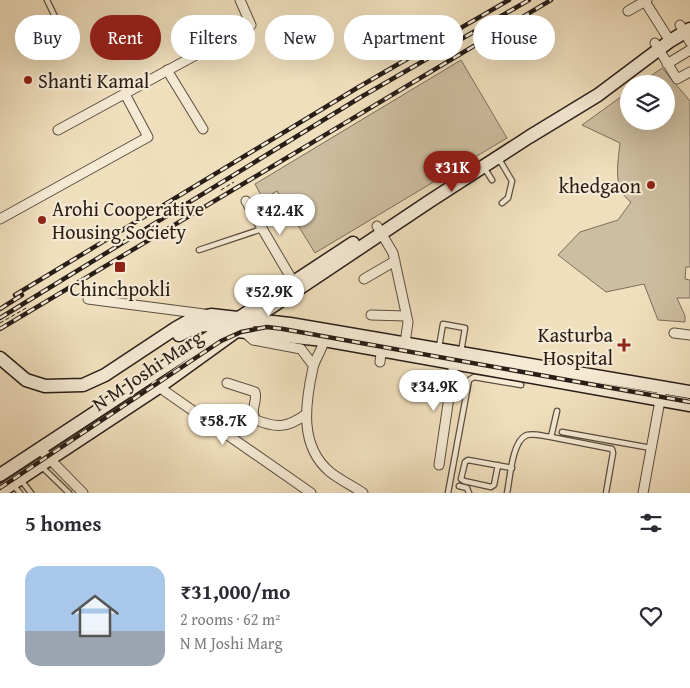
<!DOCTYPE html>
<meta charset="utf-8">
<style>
body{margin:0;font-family:"Gentium Book Plus",serif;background:#f2f2f3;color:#2b2b33;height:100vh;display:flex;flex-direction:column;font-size:19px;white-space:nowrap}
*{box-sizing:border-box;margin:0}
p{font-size:16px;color:#7c7c81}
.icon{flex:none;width:28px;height:28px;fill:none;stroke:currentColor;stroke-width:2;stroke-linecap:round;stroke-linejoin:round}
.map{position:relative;height:493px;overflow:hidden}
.sheet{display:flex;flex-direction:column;background:#fff;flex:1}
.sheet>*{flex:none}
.banner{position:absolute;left:15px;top:15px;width:660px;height:45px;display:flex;gap:10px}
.tools{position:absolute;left:620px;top:75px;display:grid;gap:10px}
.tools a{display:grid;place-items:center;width:55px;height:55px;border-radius:50%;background:#fff;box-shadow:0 5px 20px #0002;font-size:25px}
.price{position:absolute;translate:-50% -42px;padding:0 11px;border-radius:18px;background:#fff;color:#222;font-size:16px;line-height:32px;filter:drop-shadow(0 1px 2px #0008)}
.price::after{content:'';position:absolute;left:50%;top:30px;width:15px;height:11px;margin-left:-8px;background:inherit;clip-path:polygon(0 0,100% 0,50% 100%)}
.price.active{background:#8f2418;color:#fff}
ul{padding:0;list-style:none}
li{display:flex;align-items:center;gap:15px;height:125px;padding:0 25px}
li span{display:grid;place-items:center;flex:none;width:140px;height:100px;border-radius:15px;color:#555}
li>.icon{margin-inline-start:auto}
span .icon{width:60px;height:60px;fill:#fffc;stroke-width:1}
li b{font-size:21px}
h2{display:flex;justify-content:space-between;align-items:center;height:60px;padding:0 25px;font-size:21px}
.tag{padding:0 18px;border-radius:22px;background:#fff;box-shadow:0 5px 20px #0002;font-size:18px;line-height:45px}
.tag.active{background:#8f2418;color:#fff}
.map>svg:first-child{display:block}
</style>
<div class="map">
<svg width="690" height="493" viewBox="0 0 690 493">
<rect width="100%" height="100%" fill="#f0dfbd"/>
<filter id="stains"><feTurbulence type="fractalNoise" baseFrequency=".004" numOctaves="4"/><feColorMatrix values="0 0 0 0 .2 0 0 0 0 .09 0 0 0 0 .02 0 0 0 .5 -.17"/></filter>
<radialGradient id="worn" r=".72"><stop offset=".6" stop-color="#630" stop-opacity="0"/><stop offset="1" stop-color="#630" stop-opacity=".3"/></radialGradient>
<path fill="#cebea1" stroke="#7b6e5c" d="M461,60L507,138L315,253L277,191L263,199L255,184Z
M662,68L690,101V267H686L685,279L690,280V298H677L685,316V322L658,320L644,284L606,292L558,255L580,232L618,220L631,202C612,189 618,163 620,143L582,125L629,91V121H666V84H639Z"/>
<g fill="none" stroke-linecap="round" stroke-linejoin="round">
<defs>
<path id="service" d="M47,0L66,40
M499,159L512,181L508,198L502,203
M485,169L492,180
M199,250L262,229
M439,347L443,324L465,328L461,352
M557,411L551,437L612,449L613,453L606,493
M562,432L651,448
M498,465L494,485L491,487L464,481L461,479L465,462L468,460L512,468
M42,467L69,493
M21,480L31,493
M13,485L20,493
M459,486L467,488L469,493
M448,493L469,380L474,377L521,385
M507,493C510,479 512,440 527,435C534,433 543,436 551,437"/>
<path id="minor" d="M644,0L670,41
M628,11L647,0
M680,25L690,42
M655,43L677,79L690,72
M667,64L690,50
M167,70L203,129
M58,130L251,25L240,0
M246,201L294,283
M0,219L148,137L125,94
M377,226L393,253L408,322L405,343
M364,279L395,261
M88,299L204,314
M371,315L406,316
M243,331L253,340L301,349L313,365
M674,333L690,335
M324,340C322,351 315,358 313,368C305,404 299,446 330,472C340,480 353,486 363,493
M380,362L382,344
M227,383L255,392C258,402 249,410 256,420C276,428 287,428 305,415
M156,385L311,493
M40,449L83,493
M439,465L454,363
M643,493L661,395"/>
<path id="secondary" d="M179,335L198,326L207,325L237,331L324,340L690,405
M0,358L26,380L45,386L83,385L105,375L176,328L192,319L211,315L290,324L690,392
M0,475L353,243
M0,492L159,387L252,320L430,201L529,137L598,95L670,41L690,29"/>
</defs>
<use href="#service" stroke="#5a4e40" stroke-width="7"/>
<use href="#minor" stroke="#5a4e40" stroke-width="11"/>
<use href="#secondary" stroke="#281e17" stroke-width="15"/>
<path stroke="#281e17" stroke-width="1" stroke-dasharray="4 2.5" stroke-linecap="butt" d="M221,190L234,182
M0,323L28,307"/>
<use href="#service" stroke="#f5ead4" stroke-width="4.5"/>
<use href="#minor" stroke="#f5ead4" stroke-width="9"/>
<use href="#secondary" stroke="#f5ead4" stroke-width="12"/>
<defs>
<path id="rail" d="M15,295L357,88L509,0
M0,309L22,295
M0,318L361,97L529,0
M0,329L551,0
M0,488L221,341L241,332L267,327L283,329L690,402"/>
</defs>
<use href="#rail" stroke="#281e17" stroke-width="4.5"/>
<use href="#rail" stroke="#f5ead4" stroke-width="2.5" stroke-dasharray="8" stroke-linecap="butt"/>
</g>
<g fill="#8f2418" stroke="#f5ead4" stroke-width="2">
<circle cx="28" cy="80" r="5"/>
<circle cx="651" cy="185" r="5"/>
<circle cx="42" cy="220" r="5"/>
<rect x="114" y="261" width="12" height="12" rx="2.5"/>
<path d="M621.5 337.5h5v5h5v5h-5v5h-5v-5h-5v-5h5z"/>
</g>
<g text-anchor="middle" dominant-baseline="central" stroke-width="4.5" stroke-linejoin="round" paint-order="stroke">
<g font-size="20" fill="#281e17" stroke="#f5ead4" text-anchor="start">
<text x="38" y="80">Shanti Kamal</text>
<text x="641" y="185" text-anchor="end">khedgaon</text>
<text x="52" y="208">Arohi Cooperative<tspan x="52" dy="23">Housing Society</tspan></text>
<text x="120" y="288" text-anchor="middle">Chinchpokli</text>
<text x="613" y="334" text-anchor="end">Kasturba<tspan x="613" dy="23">Hospital</tspan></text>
</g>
<g font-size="20" fill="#281e17" stroke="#f5ead4">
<text transform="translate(147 370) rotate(-34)">N M Joshi Marg</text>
</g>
</g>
<rect width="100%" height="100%" filter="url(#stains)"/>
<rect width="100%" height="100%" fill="url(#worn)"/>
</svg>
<div class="tools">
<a><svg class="icon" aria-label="layers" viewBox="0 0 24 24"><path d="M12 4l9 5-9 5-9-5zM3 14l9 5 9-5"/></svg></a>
</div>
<b class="price active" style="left:452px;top:193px">₹31K</b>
<b class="price" style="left:280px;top:236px">₹42.4K</b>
<b class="price" style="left:269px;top:317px">₹52.9K</b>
<b class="price" style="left:434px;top:412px">₹34.9K</b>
<b class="price" style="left:223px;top:446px">₹58.7K</b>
<div class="banner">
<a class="tag">Buy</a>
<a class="tag active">Rent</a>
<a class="tag">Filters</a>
<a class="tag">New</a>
<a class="tag">Apartment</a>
<a class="tag">House</a>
</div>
</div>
<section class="sheet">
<h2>5 homes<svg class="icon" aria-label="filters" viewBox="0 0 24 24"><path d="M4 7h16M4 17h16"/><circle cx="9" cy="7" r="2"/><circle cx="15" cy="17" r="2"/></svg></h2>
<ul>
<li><span style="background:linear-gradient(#a9c7e8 65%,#9aa5b1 0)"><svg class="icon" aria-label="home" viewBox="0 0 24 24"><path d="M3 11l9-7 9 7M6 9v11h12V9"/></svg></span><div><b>₹31,000/mo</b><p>2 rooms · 62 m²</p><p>N M Joshi Marg</p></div><svg class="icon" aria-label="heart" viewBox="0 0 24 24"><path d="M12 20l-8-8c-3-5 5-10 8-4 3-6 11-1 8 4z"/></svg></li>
</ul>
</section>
